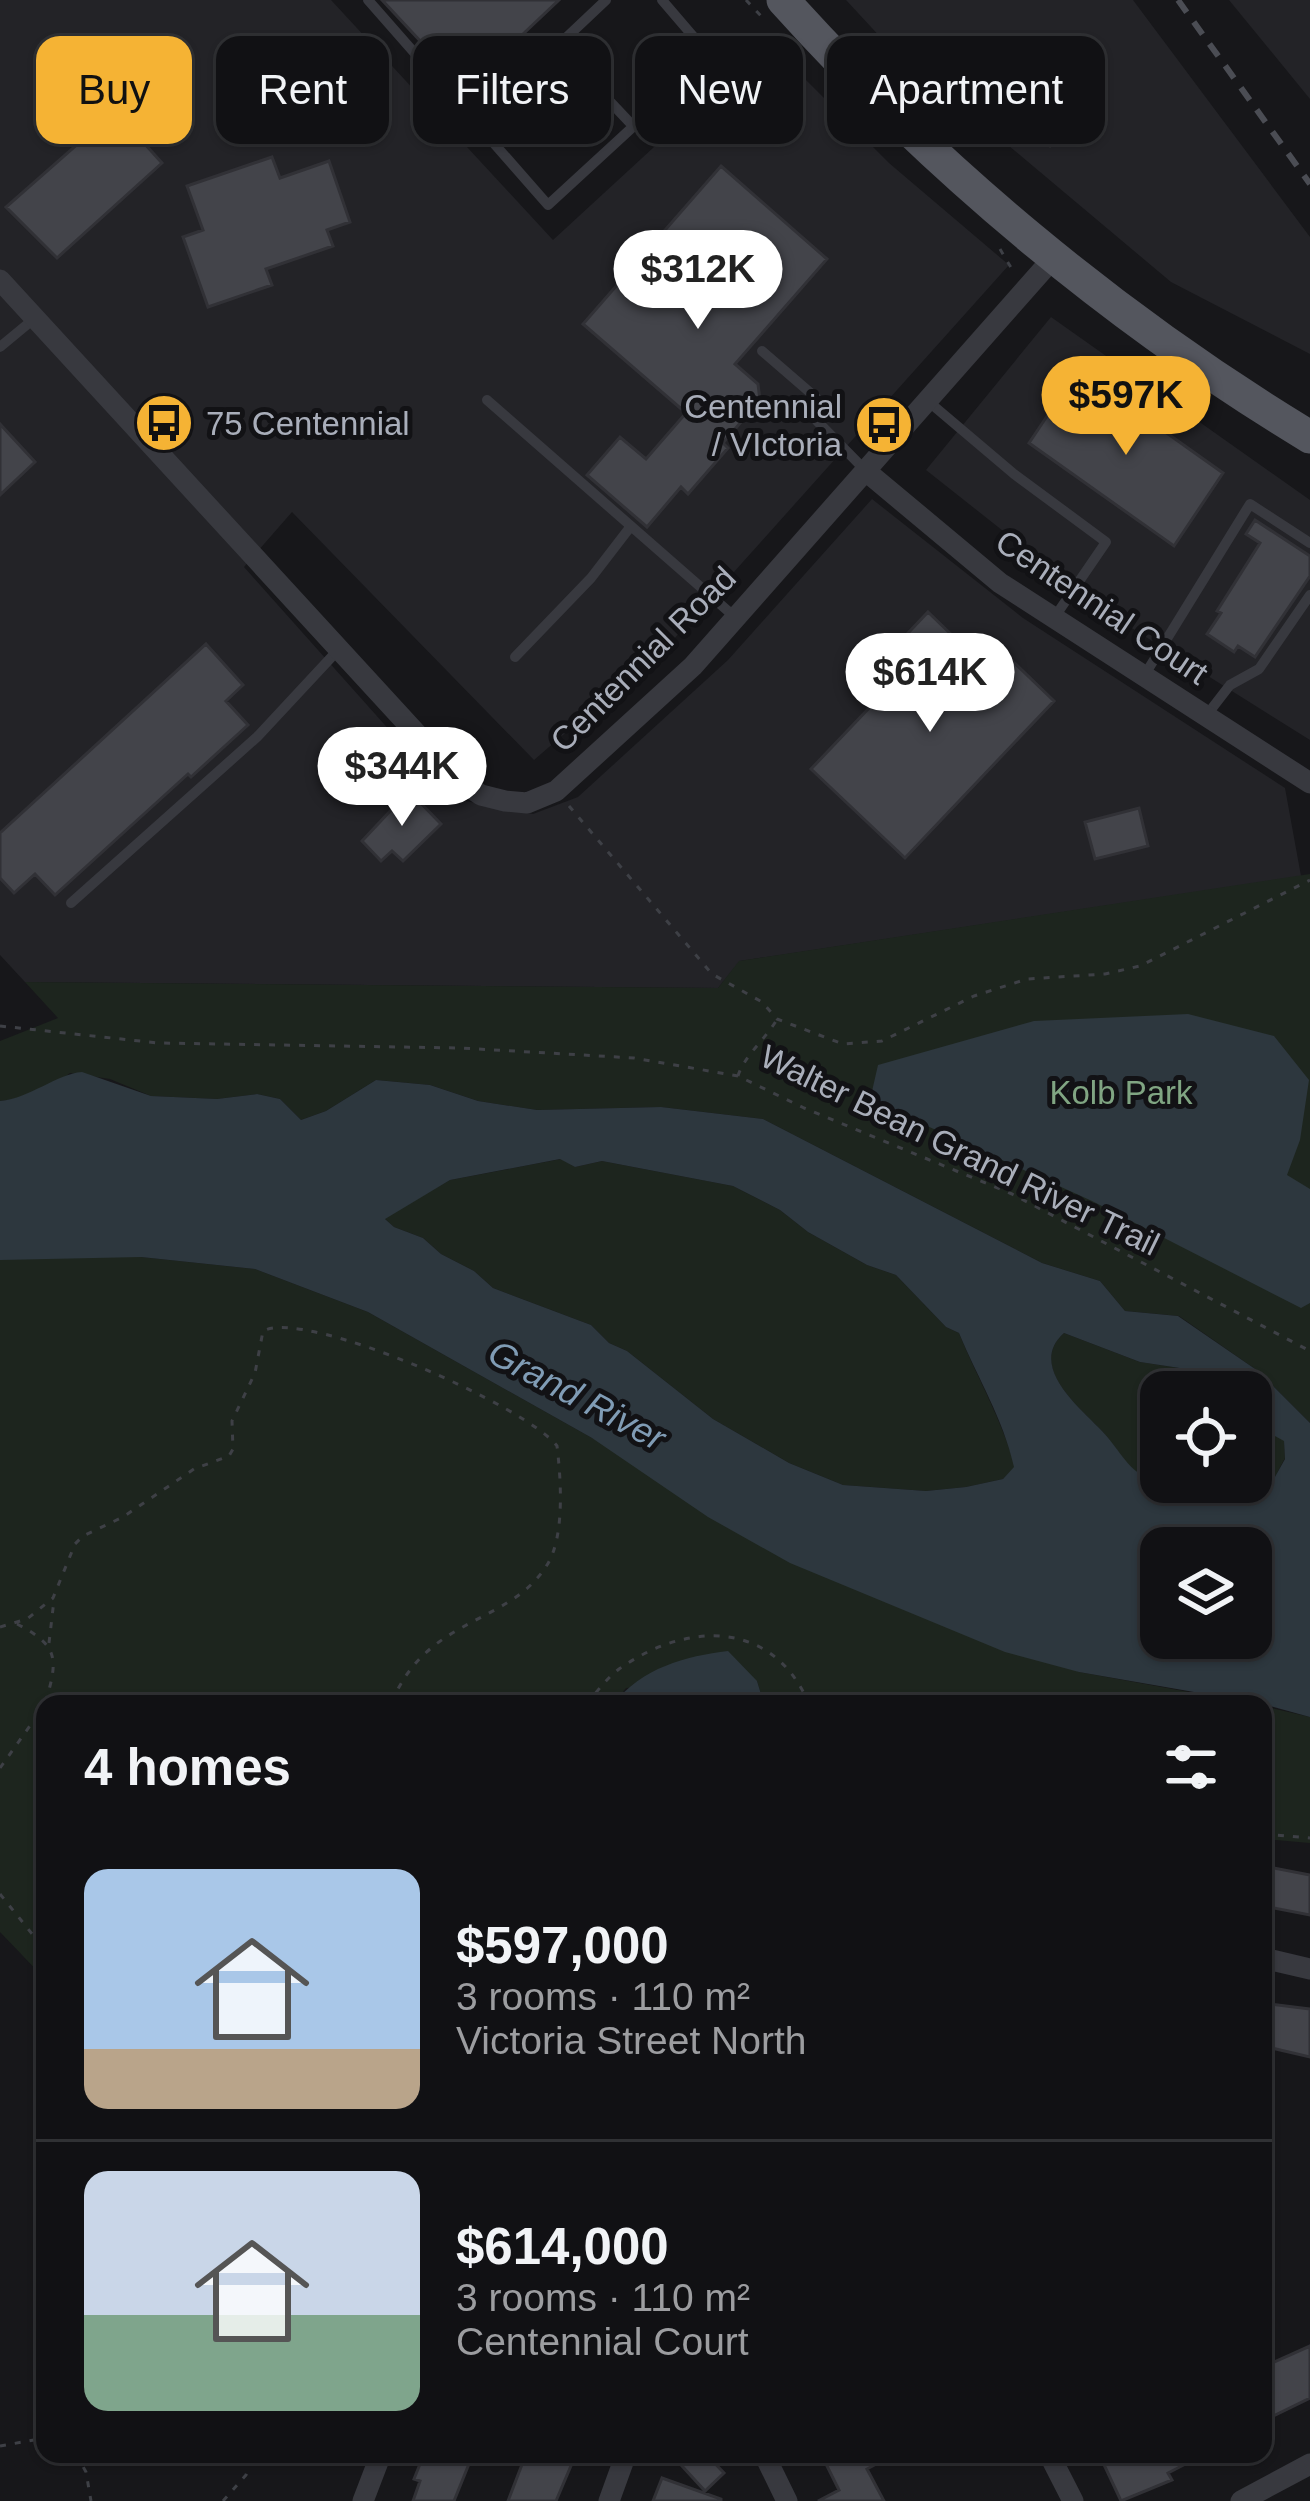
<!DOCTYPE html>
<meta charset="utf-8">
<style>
body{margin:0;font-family:Helvetica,sans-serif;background:#1a1a1d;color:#f1f3f6;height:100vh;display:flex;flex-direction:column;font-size:45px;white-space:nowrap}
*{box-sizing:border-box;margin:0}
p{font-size:39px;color:#9c9da0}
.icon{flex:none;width:66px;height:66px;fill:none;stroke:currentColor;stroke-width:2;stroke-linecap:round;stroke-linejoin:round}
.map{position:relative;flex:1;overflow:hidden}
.sheet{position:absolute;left:36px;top:1695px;width:1236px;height:768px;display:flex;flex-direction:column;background:#111114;border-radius:24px;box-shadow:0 3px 9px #0004,0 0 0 3px #303134}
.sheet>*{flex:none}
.guide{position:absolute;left:36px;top:36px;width:1239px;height:108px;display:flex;gap:24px}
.controls{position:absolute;left:1140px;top:1371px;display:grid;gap:24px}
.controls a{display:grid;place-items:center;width:132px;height:132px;border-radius:24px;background:#111114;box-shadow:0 3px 9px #0004,0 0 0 3px #303134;font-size:60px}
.price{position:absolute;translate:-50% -102px;padding:0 27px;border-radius:42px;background:#fff;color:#222;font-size:39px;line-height:78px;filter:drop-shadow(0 3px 6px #0008)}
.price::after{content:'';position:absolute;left:50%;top:72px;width:36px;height:27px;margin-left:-18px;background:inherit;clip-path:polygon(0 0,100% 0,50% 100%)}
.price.active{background:#f5b334;color:#111}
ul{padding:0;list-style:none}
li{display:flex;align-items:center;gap:36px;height:300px;padding:0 48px}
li+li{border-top:3px solid #303134}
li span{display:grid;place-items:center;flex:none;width:336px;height:240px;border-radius:24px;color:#555}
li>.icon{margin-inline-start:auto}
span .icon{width:144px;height:144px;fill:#fffc;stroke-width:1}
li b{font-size:51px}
h2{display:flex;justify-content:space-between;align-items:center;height:144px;padding:0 48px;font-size:51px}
.tag{padding:0 42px;border-radius:24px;background:#111114;box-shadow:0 3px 9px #0004,0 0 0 3px #303134;font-size:42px;line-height:108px}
.tag.active{background:#f5b334;color:#111}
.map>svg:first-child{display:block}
</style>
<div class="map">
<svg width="1310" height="2501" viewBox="0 0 1310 2501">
<rect width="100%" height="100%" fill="#17171a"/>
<path fill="#232327" d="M0,0H331L553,240L768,42L889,163L1009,265L673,640L534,760L292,512L244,567L450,798L533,814L578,797L728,660L872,499L1023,618L1285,788L1301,876L740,961L718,988L25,982L0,955Z
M846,0H1133L1310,237V354L1171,282L884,41Z
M1229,0H1310V99Z
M1051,317L1310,500V740L1103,610L926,470Z"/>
<path fill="#1d251e" d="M1310,874V1423L1258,1371L1179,1316L1125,1311L1100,1281L1042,1263L763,1119L661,1107L537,1110L478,1101L430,1085L376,1080L326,1111L301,1120L280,1099L257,1094L217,1099L151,1096L110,1079L70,1073C51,1088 24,1099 0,1101V1041L58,1018L25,982L718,988L739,961Z
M561,1159L575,1167L602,1161L733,1186L780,1210L808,1232L867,1265L896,1275L946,1327L959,1333C978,1380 1001,1417 1015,1467L1003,1479L966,1487L926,1491L843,1485L789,1463L713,1419L627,1351L609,1343L591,1325L493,1288L474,1271L441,1254L423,1238L394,1227L384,1218L450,1180Z
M0,1256L141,1257L255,1269L368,1312L592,1438L1079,1672L1255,1704H764L757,1681L626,1688L614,1704H45V1979L0,1932Z
M1064,1333L1140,1362L1186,1369L1198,1383L1215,1392H1161V1482H1251V1423L1284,1440L1285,1458L1266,1494C1226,1492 1183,1497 1146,1478C1127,1469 1116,1446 1102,1431C1079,1407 1027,1366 1064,1333Z
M1263,1706L1310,1717V1843L1263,1839Z"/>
<path fill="#2d373e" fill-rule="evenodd" d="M1188,1014L1274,1036L1309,1080L1300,1140L1287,1175L1310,1189V1303L1301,1308L1092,1201L870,1100L878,1065L1034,1021Z
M82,1072L151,1096L217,1099L257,1094L280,1099L301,1120L326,1111L376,1080L430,1085L478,1101L537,1110L661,1107L763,1119L1042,1263L1100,1281L1125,1311L1178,1316L1258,1371L1310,1423V1717L1263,1704L1079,1672L1005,1652L790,1563L708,1517L592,1438L368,1312L255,1269L141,1257L0,1260V1101C31,1098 56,1074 82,1072ZM560,1159L575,1167L602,1161L733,1186L780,1210L808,1232L867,1265L896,1275L946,1327L959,1333C978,1379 1003,1418 1014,1467L1003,1479L966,1487L926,1491L843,1485L789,1463L713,1419L627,1351L609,1343L591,1325L493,1288L474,1271L441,1254L423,1238L394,1227L385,1219L450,1180ZM1064,1333L1140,1362L1186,1369C1206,1392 1222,1392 1251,1392V1423L1284,1441L1285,1459L1266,1493C1227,1494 1183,1496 1147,1478C1127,1469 1117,1446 1102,1431C1080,1408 1027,1366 1064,1333ZM1251,1548V1638H1161V1548Z
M728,1651L757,1681L764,1704H614C641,1668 686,1656 728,1651Z"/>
<path fill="#43444a" stroke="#313136" stroke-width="3" d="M382,0H559L465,89Z
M1020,74L1073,120L1050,146L998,100Z
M115,111L162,163L57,258L6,207Z
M272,157L280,178L329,161L350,222L327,230L333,246L266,269L272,285L208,307L183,237L203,230L187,186Z
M721,166L827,259L735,364L758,384L760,400L723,443L728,448L688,494L681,487L647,527L587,475L620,437L646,459L686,413L583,324Z
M1078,370L1223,473L1174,546L1029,443Z
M0,424L35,462L0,495Z
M1255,520L1310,556V576L1255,657L1238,646L1234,652L1207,634L1221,613L1217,611L1260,543L1246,534Z
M928,612L983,665L999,648L1054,701L905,858L811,769L909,666L892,650Z
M206,644L243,685L226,701L248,725L191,777L188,774L55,895L35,874L14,893L0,878V833Z
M409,791L441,824L403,861L392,851L381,861L362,841Z
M1139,808L1148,846L1095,859L1085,822Z
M1263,1866L1310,1875V1915L1263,1906Z
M1263,2003L1310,2009V2057L1263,2046Z
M1310,2346V2398L1263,2421V2367Z
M424,2454H473L454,2501H413L420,2481L414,2479Z
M526,2454H576L556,2501H508Z
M671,2454H706L724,2473L705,2491Z
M821,2454H895L867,2469L884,2501H818L839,2490Z
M1099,2454H1205L1168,2473L1172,2480L1121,2501Z
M662,2478L721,2499V2501H653Z"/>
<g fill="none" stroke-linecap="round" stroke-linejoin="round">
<path stroke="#3e4046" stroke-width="3" stroke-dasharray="6 9" stroke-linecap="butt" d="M746,0L761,16
M1000,249L1013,271
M569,806L712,974L762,1002L777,1019L843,1044L882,1041L974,996L1027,979L1105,974L1140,966L1310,880
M0,1026L158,1043L461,1048L634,1058L738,1076L804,1108L1012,1194L1310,1351
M738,1076C743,1058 765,1039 776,1021
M17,1624C60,1646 58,1660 45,1704
M0,1627L27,1619L53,1598L75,1544L83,1536L123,1517L194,1469L229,1456L233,1449L232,1421L255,1373L263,1331C306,1308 528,1407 557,1446C561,1479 565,1537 547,1565C509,1626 427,1615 391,1704
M49,1643L54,1600
M586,1704C596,1693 607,1678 619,1669C687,1621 773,1619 809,1704
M866,1704C885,1693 899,1694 918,1704
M0,1768L44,1706
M1263,1834L1310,1838
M0,1894L45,1950
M0,2446L45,2438
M76,2454L86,2472L91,2501
M223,2501L246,2475L252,2454"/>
<path stroke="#38393f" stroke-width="10" d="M368,0L548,205L710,56L662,0
M599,90L634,127
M476,123L606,0
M0,347L35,318
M762,351L828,408
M487,400L736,618
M929,402L1014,474L1106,542L1054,618
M817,421L865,470
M515,657L591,578L631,526
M1144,676L1250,504L1310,543
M1206,716L1230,685L1259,669L1310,595
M71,903L257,737L339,649"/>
<path stroke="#38393f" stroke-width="21" d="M0,280L460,781L481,795L505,801L527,803L556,791L693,666L1055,256
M867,472L1000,583L1310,783
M1263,1958L1310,1969
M764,2454L787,2501
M1049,2454L1073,2501
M363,2501L381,2454
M609,2501L626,2454
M1241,2501L1310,2464"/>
<path stroke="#54565e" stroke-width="33" d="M783,0C935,169 1116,320 1310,437"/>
<path stroke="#4b4d54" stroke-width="6" stroke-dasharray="15 12" stroke-linecap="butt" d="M1178,0L1310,184"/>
</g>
<defs>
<symbol id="bus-disc" viewBox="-11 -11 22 22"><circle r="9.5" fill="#f5b334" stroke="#121215"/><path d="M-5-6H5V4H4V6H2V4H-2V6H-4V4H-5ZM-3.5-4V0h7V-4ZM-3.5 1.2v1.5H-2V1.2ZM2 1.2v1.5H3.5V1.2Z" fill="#111"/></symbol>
</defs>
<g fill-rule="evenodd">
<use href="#bus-disc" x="131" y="390" width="66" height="66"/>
<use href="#bus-disc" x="851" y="392" width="66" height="66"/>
</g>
<g text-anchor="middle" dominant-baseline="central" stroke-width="10" stroke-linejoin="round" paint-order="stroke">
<g font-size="33" fill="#a9aeba" stroke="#121215" text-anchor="end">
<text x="842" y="406">Centennial<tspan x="842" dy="38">/ VIctoria</tspan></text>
<text x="206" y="423" text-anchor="start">75 Centennial</text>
</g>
<g font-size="33" fill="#a9aeba" stroke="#121215">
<text transform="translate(1102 607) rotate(34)">Centennial Court</text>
<text transform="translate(643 659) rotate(-45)">Centennial Road</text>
<text transform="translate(960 1150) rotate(26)">Walter Bean Grand River Trail</text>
</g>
<g font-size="33" fill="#80a582" stroke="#121215">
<text x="1121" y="1092">Kolb Park</text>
</g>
<g font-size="36" font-style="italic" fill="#809cb5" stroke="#121215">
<text transform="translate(577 1395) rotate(28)">Grand River</text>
</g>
</g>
</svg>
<div class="controls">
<a><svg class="icon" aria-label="locate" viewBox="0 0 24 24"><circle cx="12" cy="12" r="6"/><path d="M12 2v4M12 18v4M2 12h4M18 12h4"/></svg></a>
<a><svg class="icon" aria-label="layers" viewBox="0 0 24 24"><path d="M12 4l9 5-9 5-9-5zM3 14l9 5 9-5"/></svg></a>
</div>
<b class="price" style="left:698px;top:332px">$312K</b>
<b class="price active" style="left:1126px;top:458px">$597K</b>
<b class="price" style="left:930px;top:735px">$614K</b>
<b class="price" style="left:402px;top:829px">$344K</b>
<div class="guide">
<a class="tag active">Buy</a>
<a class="tag">Rent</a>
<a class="tag">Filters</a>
<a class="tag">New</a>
<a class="tag">Apartment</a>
</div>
<section class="sheet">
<h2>4 homes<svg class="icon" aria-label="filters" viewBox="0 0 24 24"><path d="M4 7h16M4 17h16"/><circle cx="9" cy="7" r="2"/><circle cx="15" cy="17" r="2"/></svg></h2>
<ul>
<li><span style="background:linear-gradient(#a9c7e8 75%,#b9a48a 0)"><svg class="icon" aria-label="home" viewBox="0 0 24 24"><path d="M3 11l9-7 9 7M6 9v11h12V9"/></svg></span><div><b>$597,000</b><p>3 rooms · 110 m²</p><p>Victoria Street North</p></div></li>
<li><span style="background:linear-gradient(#c9d6e8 60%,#7fa58c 0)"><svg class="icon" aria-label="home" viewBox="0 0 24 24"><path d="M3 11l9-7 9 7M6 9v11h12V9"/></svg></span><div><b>$614,000</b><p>3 rooms · 110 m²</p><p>Centennial Court</p></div></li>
</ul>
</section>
</div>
